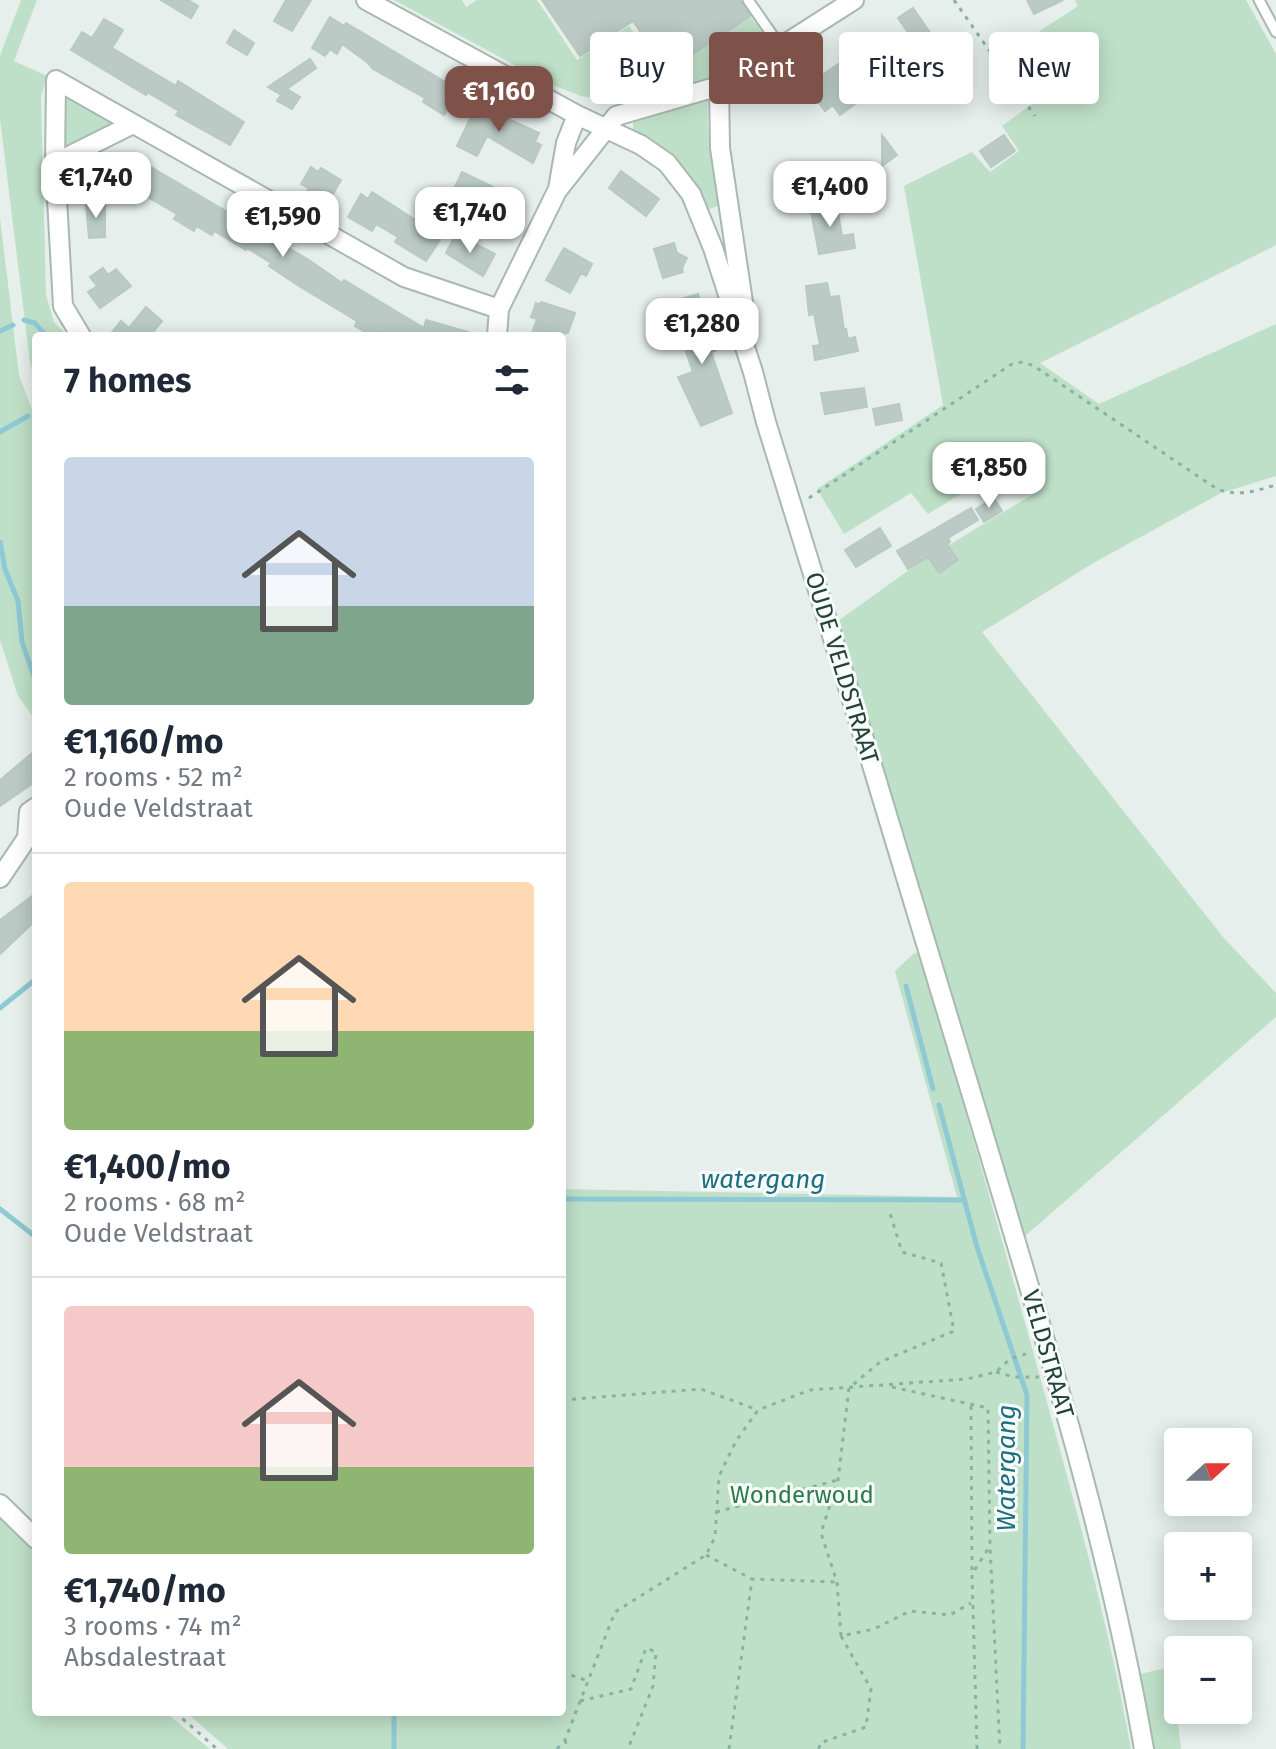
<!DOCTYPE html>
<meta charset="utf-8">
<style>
body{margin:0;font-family:"Fira Sans",sans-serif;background:#f6f6f7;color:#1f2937;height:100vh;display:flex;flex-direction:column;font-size:30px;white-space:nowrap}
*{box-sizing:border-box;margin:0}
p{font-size:26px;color:#747a83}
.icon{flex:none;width:44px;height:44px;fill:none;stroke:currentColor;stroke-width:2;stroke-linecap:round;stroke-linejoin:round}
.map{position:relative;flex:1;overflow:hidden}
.side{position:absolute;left:32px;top:332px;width:534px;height:1384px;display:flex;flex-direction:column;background:#fff;border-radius:8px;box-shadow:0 4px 20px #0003}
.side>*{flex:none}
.guide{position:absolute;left:590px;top:32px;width:566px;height:72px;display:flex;gap:16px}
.needle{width:52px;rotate:69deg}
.fabs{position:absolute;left:1164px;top:1428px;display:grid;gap:16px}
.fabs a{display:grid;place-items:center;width:88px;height:88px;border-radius:8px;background:#fff;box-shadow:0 4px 20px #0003;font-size:40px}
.price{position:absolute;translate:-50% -68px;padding:0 18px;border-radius:16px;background:#fff;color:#222;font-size:26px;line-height:52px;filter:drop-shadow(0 2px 4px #0008)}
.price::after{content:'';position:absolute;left:50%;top:48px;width:24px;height:18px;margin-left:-12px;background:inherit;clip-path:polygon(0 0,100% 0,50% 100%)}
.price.selected{background:#7f5249;color:#fff}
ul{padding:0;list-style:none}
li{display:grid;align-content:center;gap:16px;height:424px;padding:0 32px}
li+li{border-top:2px solid #e0e1e3}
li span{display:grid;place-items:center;height:248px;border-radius:8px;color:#555}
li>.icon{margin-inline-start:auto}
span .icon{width:144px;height:144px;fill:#fffc;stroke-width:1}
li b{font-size:34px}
h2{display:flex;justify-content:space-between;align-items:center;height:96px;padding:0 32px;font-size:34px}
.chip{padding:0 28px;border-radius:8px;background:#fff;box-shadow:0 4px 20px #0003;font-size:28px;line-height:72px}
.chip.selected{background:#7f5249;color:#fff}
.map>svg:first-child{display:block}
</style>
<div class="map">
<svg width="1276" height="1749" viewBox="0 0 1276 1749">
<rect width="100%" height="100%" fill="#e6efeb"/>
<path fill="#bfe0c8" d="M21,0H37L14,61L47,76L41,97L46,295L54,322L68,336H36V385L30,362L0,119V56Z
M394,0H462L466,7L477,0H537L577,60L629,26L663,72L750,16L768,40L710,80C703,123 712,164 718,206L706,210C688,173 674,147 633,132V123L639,117L652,113L635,97L612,101L581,96L550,84Z
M1075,0H1246L1276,54V245L1040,363L1099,404L1276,324V476L1221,493L1095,562L982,632L1223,937L1276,993V1017L1024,1237L835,623L916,565L1035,493L1002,469L928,514L911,493L844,534L817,489L943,405L904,186L972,152L990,172L1019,151L1002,126L1039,99L1008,52L1078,6Z
M67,95L112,120V126L69,148L65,144L63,101Z
M0,218L19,375L36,420V721L18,696L0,640Z
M919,952C961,1095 1002,1239 1042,1384C1075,1505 1109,1625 1131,1749H228L186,1712H562V1189L957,1197L895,971L913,954Z
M0,1511L36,1548V1712H165L210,1749H0Z
M1171,1667L1181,1749H1154L1140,1674Z"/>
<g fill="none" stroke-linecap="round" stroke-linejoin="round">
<path stroke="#8ec9d4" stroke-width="5" d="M24,320L35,323L46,336
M0,331L13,325
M0,432L28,416
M0,542L5,569L18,601L22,642L36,682
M906,986L933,1089
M0,1008L36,979
M939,1105L977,1247L1027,1395L1023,1749
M562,1199L964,1200
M0,1209L36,1237
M394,1712V1749"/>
</g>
<path fill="#bbcac4" stroke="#b8c9c2" stroke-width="2" d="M161,0H188L198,6L191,18Z
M286,0H311L292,31L274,21Z
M542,0H740L750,16L667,71L633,21L580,56Z
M1027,0H1063L1034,14Z
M913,8L935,40L917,52L909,41L912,38L898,18Z
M330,17L344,26L346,23L452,86L444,98L452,102L444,115L423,102L425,98L373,69L367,62L342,44L337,54L330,49L325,56L312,48Z
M104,19L123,30L112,48L176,86L178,81L244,122L230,145L176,115L179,111L147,92L146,95L71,50L82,32L92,38Z
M234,30L254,43L247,55L227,43Z
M850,56L868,80L852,91L859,101L840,115L833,105L825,111L810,91L816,87L812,82Z
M310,59L316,68L287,89L300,97L292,109L277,101L283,92L280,94L268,87Z
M477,104L539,133L535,142L541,145L533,163L487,136L477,156L457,146Z
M882,135L897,155L882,166Z
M1004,135L1015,151L991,167L980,151Z
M139,160L309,260L342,283L344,280L424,328L426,320L468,332V336H395L385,330L382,336H372L355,326L357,321L299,286L269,266L271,263L247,248L246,250L214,231L212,235L196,226L194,231L174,219L177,214L146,196L151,189L129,175Z
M311,167L318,172L321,168L341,180L328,203L307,191L309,188L301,184Z
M621,171L659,199L646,216L609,188Z
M462,172L495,188L483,213L451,195Z
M372,192L420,223L417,228L440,240L426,261L395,242L398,237L376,224L372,231L348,217L361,194L368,199Z
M836,201L842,236L853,234L855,248L819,254L810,206Z
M86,204H105V237L89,238Z
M456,234L495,254L483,276L446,253Z
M674,243L677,253L687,258L682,268L683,272L663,278L654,249Z
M564,248L592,264L586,276L581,273L570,293L546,280Z
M103,268L108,275L116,269L131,286L100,308L88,292L97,286L90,277Z
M827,283L830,297L839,296L844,330L846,329L848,339L855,337L858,351L815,360L813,346L820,345L814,314L809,315L806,286Z
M698,294L715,351L711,352L732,413L701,426L678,377L693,372L685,349L691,347L678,300Z
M541,302L575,313L568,333L565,332L563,339L562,336H531L537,319L531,317L536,303L540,305Z
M146,307L162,321L150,336H109L121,321L129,328Z
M864,388L867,407L825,414L821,393Z
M899,404L902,420L876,425L873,409Z
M994,498L1002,511L984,522L976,509Z
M971,508L978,520L948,538L950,542L947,544L958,560L939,573L928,557L908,569L897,551Z
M880,528L891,546L856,567L845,550Z
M36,750V781L0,806V780Z
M36,893V920L0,954V920Z"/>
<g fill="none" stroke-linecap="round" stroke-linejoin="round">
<defs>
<path id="service" d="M748,0L780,46
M1259,0L1276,32"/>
<path id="minor" d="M366,0L577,115L641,145L667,163L691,194L713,248L753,372L766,422C842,665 916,908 989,1152C1048,1349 1109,1546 1144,1749
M719,86L720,148L746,322
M55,163L133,124
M558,189L566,143L577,115
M81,336L63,306L55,163L56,80L404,277L499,309
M497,336L499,309L557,191L616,116L719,86L854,0
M0,878L27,838L29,812L36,807
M0,1504L36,1539"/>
</defs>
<use href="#service" stroke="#a8b8b2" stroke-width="13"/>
<use href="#minor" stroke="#a8b8b2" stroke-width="22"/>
<path stroke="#86b3a5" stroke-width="3" stroke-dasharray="4 6" stroke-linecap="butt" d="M954,0L1035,116
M809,498L1012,364L1023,362L1034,366L1217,489C1239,497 1255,491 1276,485
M996,1372L1014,1377H1039
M892,1387L988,1408L990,1546L1000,1749
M562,1400L701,1389L758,1410
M971,1406L972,1574
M716,1512L838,1480
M706,1555L752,1579
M841,1636L837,1582L821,1533L838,1480L849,1388L880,1362L954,1331L941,1263L902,1252L890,1213
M562,1672L588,1681
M580,1701L631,1689L646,1648L656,1652L653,1686L628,1749
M175,1712L217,1749
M565,1740L568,1749
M557,1749L565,1740L615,1612L706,1555L715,1537L719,1476L736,1441L758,1410L810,1390L967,1379L996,1372L1010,1359L1032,1352
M729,1749L752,1579L837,1582
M819,1749L820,1743L866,1727L871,1689L841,1636L874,1629L910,1611L950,1615L971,1603
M977,1749L972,1574L990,1546"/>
<use href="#service" stroke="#fff" stroke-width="9"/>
<use href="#minor" stroke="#fff" stroke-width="18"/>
</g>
<g text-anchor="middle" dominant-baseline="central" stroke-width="6" stroke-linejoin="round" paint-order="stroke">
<g font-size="24" fill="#24423a" stroke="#f7fbf9">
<text transform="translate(842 668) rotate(73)">OUDE VELDSTRAAT</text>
<text transform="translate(1048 1354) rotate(74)">VELDSTRAAT</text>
</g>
<g font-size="24" fill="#2d7a4b" stroke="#f7fbf9">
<text x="802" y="1495">Wonderwoud</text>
</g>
<g font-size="26" font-style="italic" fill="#1c6f80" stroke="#f7fbf9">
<text x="763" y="1179">watergang</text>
<text transform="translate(1006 1468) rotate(-90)">Watergang</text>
</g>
</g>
</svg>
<div class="fabs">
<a><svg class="needle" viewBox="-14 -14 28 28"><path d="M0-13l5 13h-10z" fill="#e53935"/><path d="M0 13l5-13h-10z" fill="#747a83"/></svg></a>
<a>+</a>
<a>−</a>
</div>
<b class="price selected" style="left:499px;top:134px">€1,160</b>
<b class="price" style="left:96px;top:220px">€1,740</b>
<b class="price" style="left:830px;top:229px">€1,400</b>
<b class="price" style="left:470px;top:255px">€1,740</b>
<b class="price" style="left:283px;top:259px">€1,590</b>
<b class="price" style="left:702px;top:366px">€1,280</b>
<b class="price" style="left:989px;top:510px">€1,850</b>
<div class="guide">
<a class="chip">Buy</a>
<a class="chip selected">Rent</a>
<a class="chip">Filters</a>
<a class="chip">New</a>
</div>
<section class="side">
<h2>7 homes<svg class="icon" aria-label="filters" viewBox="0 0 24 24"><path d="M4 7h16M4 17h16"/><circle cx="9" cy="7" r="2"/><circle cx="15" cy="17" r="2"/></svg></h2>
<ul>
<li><span style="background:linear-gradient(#c9d6e8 60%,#7fa58c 0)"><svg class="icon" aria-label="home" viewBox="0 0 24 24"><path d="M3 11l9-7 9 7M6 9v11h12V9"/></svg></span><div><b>€1,160/mo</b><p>2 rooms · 52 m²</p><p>Oude Veldstraat</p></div></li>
<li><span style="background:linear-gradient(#ffd9b3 60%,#8fb573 0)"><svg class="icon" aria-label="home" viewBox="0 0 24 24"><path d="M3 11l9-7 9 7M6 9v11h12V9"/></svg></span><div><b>€1,400/mo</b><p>2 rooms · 68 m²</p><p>Oude Veldstraat</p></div></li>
<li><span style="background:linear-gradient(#f6c9c9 65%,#8fb573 0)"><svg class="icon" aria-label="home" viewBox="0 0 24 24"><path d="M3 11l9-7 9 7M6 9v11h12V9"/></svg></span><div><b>€1,740/mo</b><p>3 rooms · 74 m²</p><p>Absdalestraat</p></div></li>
</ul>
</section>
</div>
